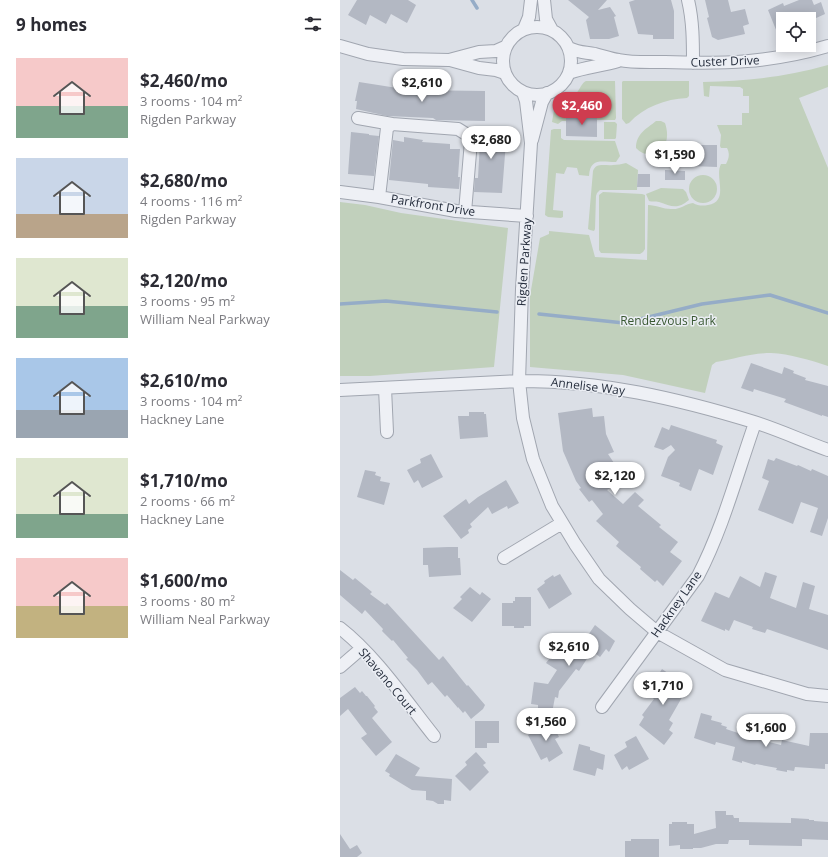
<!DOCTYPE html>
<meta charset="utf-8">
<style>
body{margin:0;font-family:"Open Sans",sans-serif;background:#f2f2f3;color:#2b2b33;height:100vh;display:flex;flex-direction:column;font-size:15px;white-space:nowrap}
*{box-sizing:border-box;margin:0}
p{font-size:13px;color:#7c7c81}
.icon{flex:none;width:22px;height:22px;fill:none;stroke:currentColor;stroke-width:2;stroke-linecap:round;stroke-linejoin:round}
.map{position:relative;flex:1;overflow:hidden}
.drawer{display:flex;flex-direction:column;background:#fff;width:340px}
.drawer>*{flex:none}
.fabs{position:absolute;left:436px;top:12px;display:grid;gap:8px}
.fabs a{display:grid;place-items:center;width:40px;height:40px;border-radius:0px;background:#fff;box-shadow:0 2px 10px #0003;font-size:20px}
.price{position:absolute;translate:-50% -34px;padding:0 9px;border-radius:14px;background:#fff;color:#222;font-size:13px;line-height:26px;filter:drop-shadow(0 1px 2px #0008)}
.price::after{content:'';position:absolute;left:50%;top:24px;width:12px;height:9px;margin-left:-6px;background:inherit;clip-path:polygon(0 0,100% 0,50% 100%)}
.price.current{background:#cf3c4f;color:#fff}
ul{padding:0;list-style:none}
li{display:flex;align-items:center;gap:12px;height:100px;padding:0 16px}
li span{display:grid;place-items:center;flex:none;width:112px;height:80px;border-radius:0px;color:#555}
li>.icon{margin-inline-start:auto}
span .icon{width:48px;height:48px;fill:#fffc;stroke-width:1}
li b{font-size:17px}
h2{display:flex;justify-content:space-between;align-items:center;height:48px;padding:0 16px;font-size:17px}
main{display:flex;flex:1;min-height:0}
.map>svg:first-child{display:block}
</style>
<main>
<section class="drawer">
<h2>9 homes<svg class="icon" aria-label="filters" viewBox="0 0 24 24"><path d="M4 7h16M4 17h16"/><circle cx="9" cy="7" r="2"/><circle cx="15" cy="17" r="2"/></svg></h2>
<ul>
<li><span style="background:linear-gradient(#f6c9c9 60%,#7fa58c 0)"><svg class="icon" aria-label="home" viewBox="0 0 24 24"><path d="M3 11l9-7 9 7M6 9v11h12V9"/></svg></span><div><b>$2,460/mo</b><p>3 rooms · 104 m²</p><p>Rigden Parkway</p></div></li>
<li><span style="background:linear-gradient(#c9d6e8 70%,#b9a48a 0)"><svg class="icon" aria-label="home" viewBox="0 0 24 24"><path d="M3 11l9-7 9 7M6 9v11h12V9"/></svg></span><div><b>$2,680/mo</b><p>4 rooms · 116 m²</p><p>Rigden Parkway</p></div></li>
<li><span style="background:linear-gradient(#dfe7d0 60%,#7fa58c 0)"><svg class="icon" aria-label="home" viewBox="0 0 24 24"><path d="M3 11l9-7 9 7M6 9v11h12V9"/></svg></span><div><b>$2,120/mo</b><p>3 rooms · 95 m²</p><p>William Neal Parkway</p></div></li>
<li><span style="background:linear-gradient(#a9c7e8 65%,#9aa5b1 0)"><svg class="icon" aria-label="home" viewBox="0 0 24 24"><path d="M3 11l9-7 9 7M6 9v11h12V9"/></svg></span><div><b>$2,610/mo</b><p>3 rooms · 104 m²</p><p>Hackney Lane</p></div></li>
<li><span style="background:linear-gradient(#dfe7d0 70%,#7fa58c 0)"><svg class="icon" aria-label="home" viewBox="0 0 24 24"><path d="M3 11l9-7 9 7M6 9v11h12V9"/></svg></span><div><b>$1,710/mo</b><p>2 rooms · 66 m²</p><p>Hackney Lane</p></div></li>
<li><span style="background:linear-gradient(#f6c9c9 60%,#c2b280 0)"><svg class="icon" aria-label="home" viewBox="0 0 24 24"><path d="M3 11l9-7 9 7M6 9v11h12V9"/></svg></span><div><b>$1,600/mo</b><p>3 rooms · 80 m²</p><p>William Neal Parkway</p></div></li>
</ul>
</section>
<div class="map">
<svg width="488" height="857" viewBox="0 0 488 857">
<rect width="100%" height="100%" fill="#dbdfe6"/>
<path fill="#c1d0bc" d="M488,65V87L459,98L488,168V366C470,360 450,354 431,353C412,353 394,359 376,362L372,365L365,393L283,375L190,367V296L200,238L209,234V231L249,235L255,257L307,260L308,205C316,205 323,209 331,209C340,210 345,204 353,203C358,206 363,206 368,205C390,201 374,177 381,164H386C389,158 390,154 387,148H381L380,146L381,135L377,125H402V113H409V96H403V89L400,87L370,86L369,97L364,96L363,82C408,81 445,77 488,65Z
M246,81H275L276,118L275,120H257L256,117L227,116L226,121H222L218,124L212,122L214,110C223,105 232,100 238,91C241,87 242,83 246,81Z
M283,81H349V96L347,98C325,99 304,107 289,123L286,124L282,119V82Z
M316,121H321L325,123C327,129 328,136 326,142C322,156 306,159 296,148C296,134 306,129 316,121Z
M264,122H275L277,124L276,138L275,139H264Z
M214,129H221V138L224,140L275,141L280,156L276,162C262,162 250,157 249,176L239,175L237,168L227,167L224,174L216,173L213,210L223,211V217L221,218L208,217L205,215L211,130Z
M286,163L298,170L297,190H260L257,193L256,196L255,229L254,231L250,230L248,229L253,171C256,162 265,166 273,165C277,165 282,164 286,163Z
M349 189a14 14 0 1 1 28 0a14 14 0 1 1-28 0Z
M321,188L343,189L346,192L349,200C337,210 331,206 319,202C315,201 312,202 309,201L306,194Z
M263,192L302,194L305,195V249L303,252L300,254L261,253L259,250V195Z
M0,202L25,205L61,213L168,228L154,367L30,376H0Z"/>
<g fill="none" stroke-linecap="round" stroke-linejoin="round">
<path stroke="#95acc7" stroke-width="3.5" d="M132,0L137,8
M0,304L46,301L157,312
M199,314L284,323L362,304L430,295L488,313"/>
</g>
<path fill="#b3b8c3" d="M17,0H68L76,5L67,23L51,14L46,24L30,15L26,25L8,15Z
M228,0H267L258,10L270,7L276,16L274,17L279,36L269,39H250L246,20L249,17Z
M295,0H331L334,11V39H313V35L298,34L289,2Z
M365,0H388L391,12L405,9L409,24L403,26L405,34L378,40L372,37L367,18L369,17Z
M459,0H472L474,5L481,2L485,14L474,19H443V47L428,10L443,3L444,6Z
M19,82L70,90L145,91V121L96,120L93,118L47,116L16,109L17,101H15Z
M226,116L257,117V137L226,136Z
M139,127L167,129L162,193L134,192L135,178H138L140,142H138V139Z
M11,132L29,134V135L39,136L34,176L8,174Z
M64,137L83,140L82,142L110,144V149H120L118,177H120L119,189L88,187V184L49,180L53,140L64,142Z
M350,145H377V167L350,166Z
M325,170L345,171V180H325Z
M298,174H310V187H297Z
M411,363L442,374L444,367L454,371L453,373L466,378L465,380L488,386V417L482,415V416L444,402L446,399L414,389L413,392L401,388Z
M252,408L253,417L264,416L266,434L274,452L268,454L284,478L267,490L283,504L295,492L304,500L298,506L321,525L319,527L338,542L330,552L342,561L323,586L317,580L315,582L300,569L301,567L276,546L279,542L256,521L263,514L252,500L249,502L239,489L241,488L236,481L223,451L218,413Z
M129,412H144V414H146L148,437L120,439L118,416H129Z
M331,425L377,440L376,443L383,446L373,475L359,469L351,491L339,486L340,483L321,476L328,457L335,450L331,445L323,450L314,447L322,427L329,430Z
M91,454L103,477L82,488L78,480L74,483L67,470L81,463L80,459Z
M436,458L457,466L458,465L471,471L472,469L488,476V518L482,536L470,532L478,508L461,502L453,524L418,510L429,481L422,478L428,459L434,461Z
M25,470L36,472L35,475L41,477L40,481L50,483L44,505L17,497Z
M166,480L179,503L168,509L167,506L152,514L148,507L130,524L132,527L128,530L129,533L121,539L103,516L126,499L129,504L138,497Z
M108,547H118V558H120L121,575L89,577L88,565H83V548Z
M0,570L13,580L15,578L32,592L30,594L45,605L47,603L99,660L103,656L127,686L128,685L145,705L143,709L131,719L125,711L123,713L118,707V708L107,695L105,697L92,682L88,685L77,670L66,659L68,658L53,640L52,641L42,631L43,629L25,610L22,614L0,595Z
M425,572L437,576L430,598L456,608L463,582L475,586L469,609L488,615V650L427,629L425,633L412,629L413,627L394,620L389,631L385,629V631L361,621L375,592L389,598L400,576L420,587Z
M220,574L232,594L209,609L197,589L205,583L204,581L213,575L214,577Z
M130,587L140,595L142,592L151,599L132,622L113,608L122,599L120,597Z
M175,597H191V626H184V628H174V626H162V603H173V601H175Z
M255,625L275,641L269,652L266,649L260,657L252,651L239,671L236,669L219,691L218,698L215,697L212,713L198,710V705L191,704L194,682L208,684L217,670L206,663L213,654L214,655L222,645L235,654Z
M322,669L348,687L329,720L333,723L329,730L333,733L324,745L299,725L304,717L302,715L314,699L309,695L312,691L311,690L317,682L315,680Z
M15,687L20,693L22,691L26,696H27L35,706L34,707L38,712L32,718L52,742L36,756L21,738L27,734L8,709L0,716V698Z
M361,713L372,716L371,720L382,723L381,725L387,727L386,729L410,737L411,733L422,736L421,740L441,745L442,740L469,746L470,733H488V764H485V769L455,767L454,771L447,770V772L436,770L437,768L416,764L415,765L402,761V763L392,760L395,747L376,742L375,745L354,738Z
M135,721H159V743H147V748H135Z
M212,721L217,730L216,731L219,737L215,739L223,753L209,762L207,757L201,760L188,735Z
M296,736L309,759L289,770L287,766L282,770L274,755L287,747L285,742Z
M239,744L250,747V750L265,755L263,770L257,768L255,776L233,770Z
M136,752L146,763L143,765L149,772L130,791L115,776L127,765L125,762Z
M56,754L80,768L75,776L112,779L111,801L104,800V804H98L93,801L86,800V791L72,790L49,776L50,774L45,771Z
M375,811H386V815H393L394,818H399V822L451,823V818L469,819V820H474V821L488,822V840L462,839V846L409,845V840H389L388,844H376L361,848H353V849H340V845L329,846V824H332V822H347V824H354V834L376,828Z
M0,834L10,849L17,845L22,853L17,857H0Z
M291,839H319V857H285V841H291Z"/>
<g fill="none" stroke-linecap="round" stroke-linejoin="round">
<defs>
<path id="street" d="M204,0L206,19L212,30
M348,0C353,21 353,42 353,63
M163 61a34 34 0 1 1 68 0a34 34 0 1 1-68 0Z
M184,29L189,17L191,0
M0,46L28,54L63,59L109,60L139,52L156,51L165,47
M229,48C239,53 245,52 255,54C263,56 271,59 279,60C293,63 310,62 325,62C383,64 431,63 488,46
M110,60L139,68L156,70L165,73
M229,73C245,67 262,66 278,61
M183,92L186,101L191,143L182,289L179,381L183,418L193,459L212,506L235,544L259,579L290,609L317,632L385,670L467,694L488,696
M18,118L52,124
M192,140L202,102L207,93
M0,192L39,197L116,211L187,216
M39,197L47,128L52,124L118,129L126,134L131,141L125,212
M45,388L47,432
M0,390L179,381C258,380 339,399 414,422C439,430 463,441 488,450
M164,558L222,523
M0,628C35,655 66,701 94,736
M0,667L22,648
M262,707L358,576C383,528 397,474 415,423"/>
</defs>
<use href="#street" stroke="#a1a6b0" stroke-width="14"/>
<use href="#street" stroke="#eef0f5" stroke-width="12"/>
</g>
<g text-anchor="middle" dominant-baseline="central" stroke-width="3" stroke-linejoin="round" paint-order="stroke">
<g font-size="12" fill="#252d3c" stroke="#ebeef4">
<text transform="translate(385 61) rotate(-2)">Custer Drive</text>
<text transform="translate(93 205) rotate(9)">Parkfront Drive</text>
<text transform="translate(184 262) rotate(-86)">Rigden Parkway</text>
<text transform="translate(248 386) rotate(7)">Annelise Way</text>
<text transform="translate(336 604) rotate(-55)">Hackney Lane</text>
<text transform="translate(48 681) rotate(50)">Shavano Court</text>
</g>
<g font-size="12" fill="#395832" stroke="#ebeef4">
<text x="328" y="320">Rendezvous Park</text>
</g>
</g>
</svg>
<div class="fabs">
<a><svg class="icon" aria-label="locate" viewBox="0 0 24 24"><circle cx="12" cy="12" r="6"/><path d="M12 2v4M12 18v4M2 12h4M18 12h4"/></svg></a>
</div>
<b class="price" style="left:82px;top:103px">$2,610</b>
<b class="price current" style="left:242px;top:126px">$2,460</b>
<b class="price" style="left:151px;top:160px">$2,680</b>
<b class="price" style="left:335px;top:175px">$1,590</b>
<b class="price" style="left:275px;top:496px">$2,120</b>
<b class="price" style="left:229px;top:667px">$2,610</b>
<b class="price" style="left:323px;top:706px">$1,710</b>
<b class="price" style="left:206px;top:742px">$1,560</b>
<b class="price" style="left:426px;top:748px">$1,600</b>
</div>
</main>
